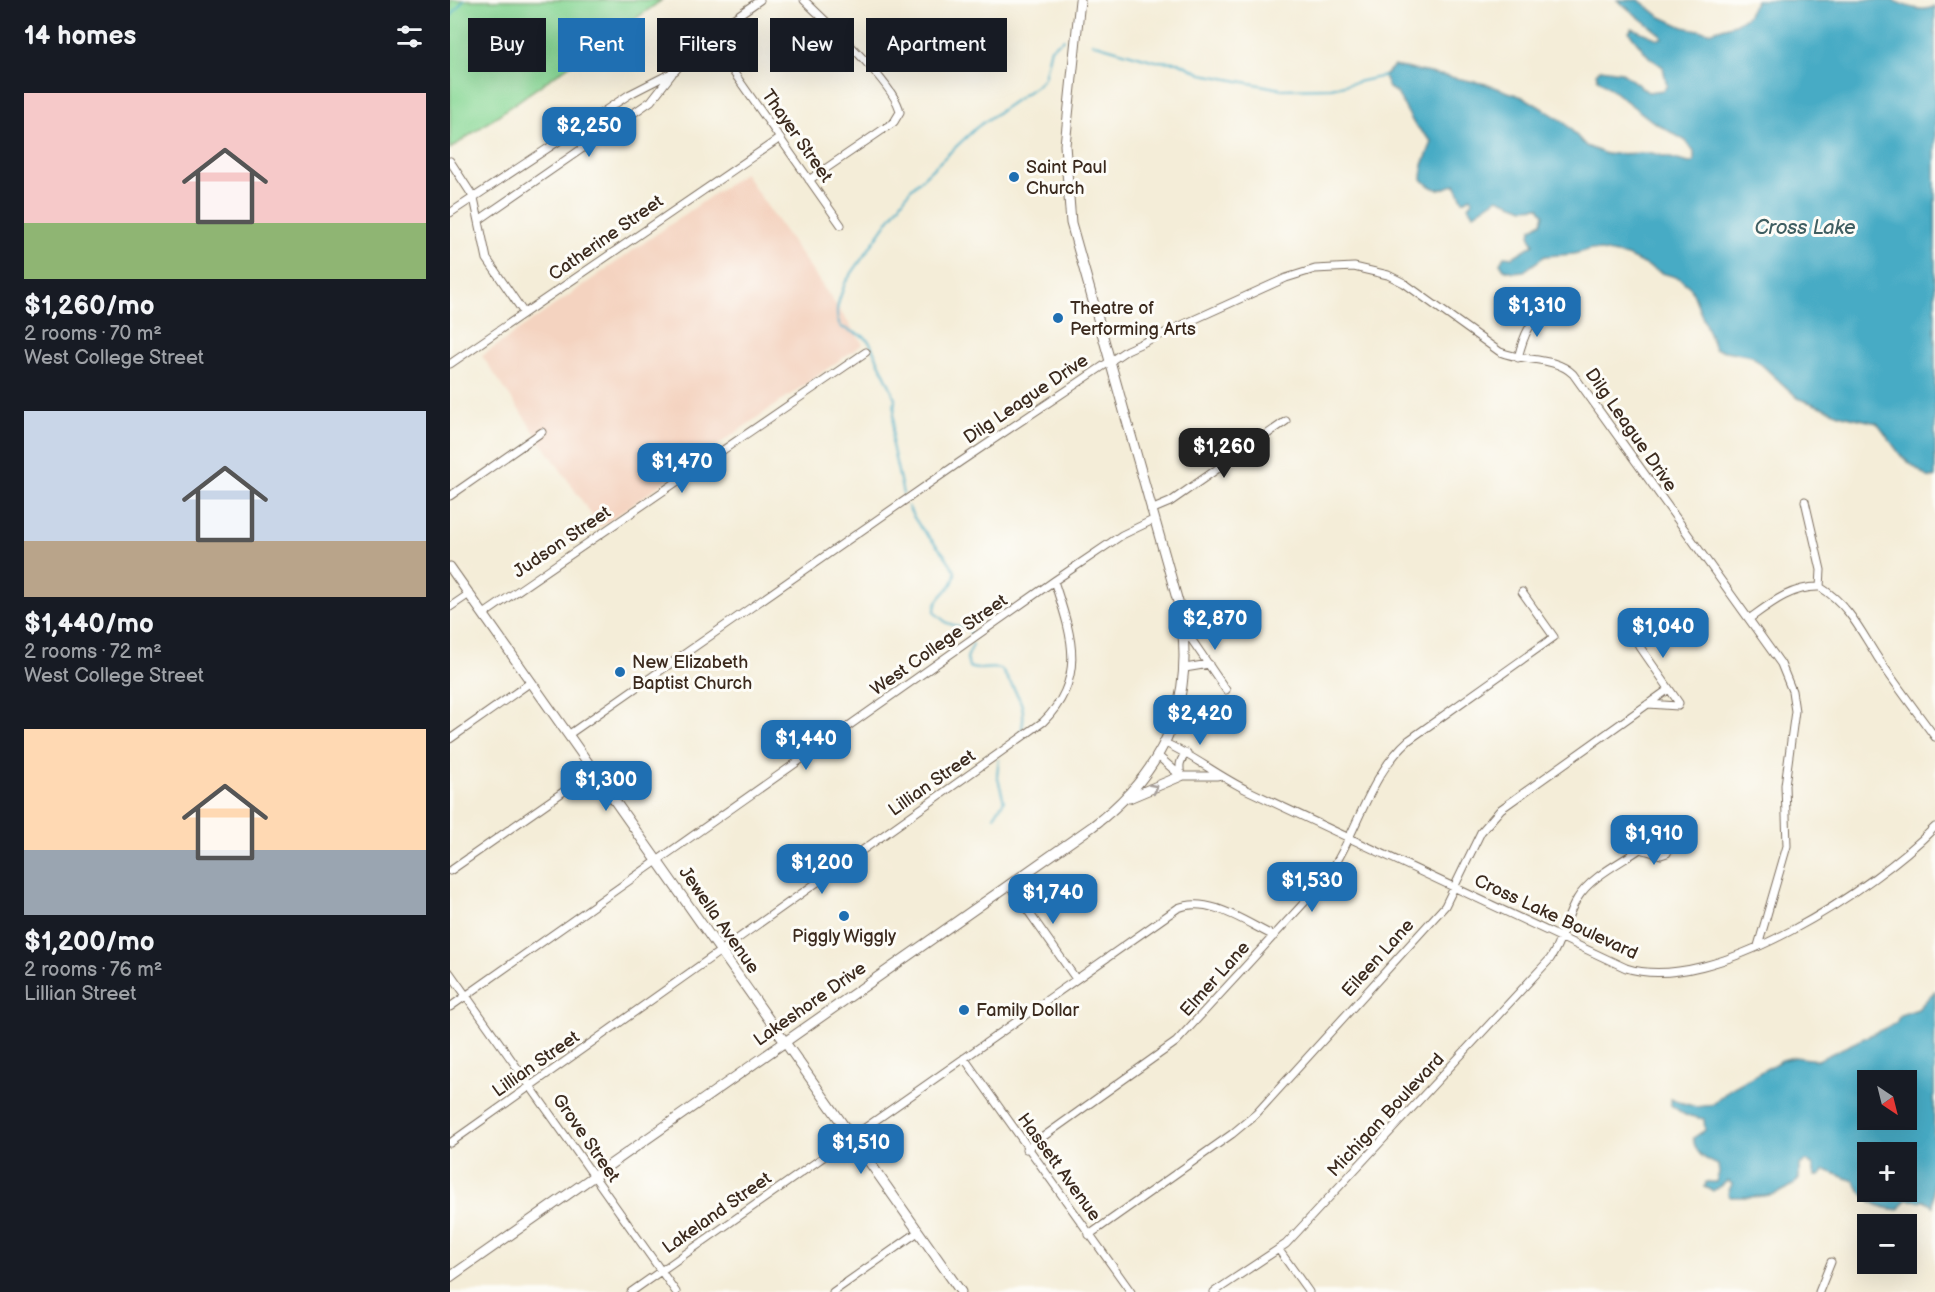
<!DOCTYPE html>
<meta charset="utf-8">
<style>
body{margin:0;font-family:"Balsamiq Sans",sans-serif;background:#242831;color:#f1f3f6;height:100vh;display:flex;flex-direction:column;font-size:22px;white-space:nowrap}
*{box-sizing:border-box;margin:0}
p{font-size:20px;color:#9ea1a6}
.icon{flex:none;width:33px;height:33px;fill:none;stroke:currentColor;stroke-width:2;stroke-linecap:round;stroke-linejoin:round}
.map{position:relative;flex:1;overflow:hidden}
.sheet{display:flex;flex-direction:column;background:#171b24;width:450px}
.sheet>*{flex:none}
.guide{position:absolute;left:18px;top:18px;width:570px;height:54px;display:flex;gap:12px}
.needle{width:39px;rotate:145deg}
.buttons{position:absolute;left:1407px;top:1070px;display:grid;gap:12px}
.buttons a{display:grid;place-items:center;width:60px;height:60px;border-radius:0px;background:#171b24;box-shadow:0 6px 24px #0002;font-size:30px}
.price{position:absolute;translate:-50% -51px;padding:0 14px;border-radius:12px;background:#1f6fb2;color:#fff;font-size:20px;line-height:39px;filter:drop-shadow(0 2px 3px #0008)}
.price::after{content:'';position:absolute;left:50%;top:36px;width:18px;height:14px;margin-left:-9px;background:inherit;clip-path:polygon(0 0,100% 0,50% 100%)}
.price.selected{background:#222;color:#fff}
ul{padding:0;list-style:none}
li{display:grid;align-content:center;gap:12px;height:318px;padding:0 24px}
li span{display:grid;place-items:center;height:186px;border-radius:0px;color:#555}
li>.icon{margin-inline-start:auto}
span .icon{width:108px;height:108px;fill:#fffc;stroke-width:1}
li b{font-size:26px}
h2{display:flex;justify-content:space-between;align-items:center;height:72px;padding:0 24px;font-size:26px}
.tag{padding:0 21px;border-radius:0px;background:#171b24;box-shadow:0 6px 24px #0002;font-size:21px;line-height:54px}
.tag.selected{background:#1f6fb2;color:#fff}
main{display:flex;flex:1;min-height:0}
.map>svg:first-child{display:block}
</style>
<main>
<section class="sheet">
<h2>14 homes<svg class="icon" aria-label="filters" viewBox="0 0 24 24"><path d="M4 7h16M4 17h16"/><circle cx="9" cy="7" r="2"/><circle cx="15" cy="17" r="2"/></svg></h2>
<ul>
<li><span style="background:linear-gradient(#f6c9c9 70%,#8fb573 0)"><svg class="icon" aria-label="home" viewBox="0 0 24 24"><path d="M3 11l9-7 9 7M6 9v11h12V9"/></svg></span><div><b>$1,260/mo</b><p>2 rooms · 70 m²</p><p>West College Street</p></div></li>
<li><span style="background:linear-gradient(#c9d6e8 70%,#b9a48a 0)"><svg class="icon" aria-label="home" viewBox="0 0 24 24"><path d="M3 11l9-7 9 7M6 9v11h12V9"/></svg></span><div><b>$1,440/mo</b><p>2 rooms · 72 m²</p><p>West College Street</p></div></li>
<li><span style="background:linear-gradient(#ffd9b3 65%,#9aa5b1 0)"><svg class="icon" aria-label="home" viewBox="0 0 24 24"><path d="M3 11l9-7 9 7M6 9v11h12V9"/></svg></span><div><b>$1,200/mo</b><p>2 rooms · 76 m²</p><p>Lillian Street</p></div></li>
</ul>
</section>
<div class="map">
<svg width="1485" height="1292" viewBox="0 0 1485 1292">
<rect width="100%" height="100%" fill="#fdfcf7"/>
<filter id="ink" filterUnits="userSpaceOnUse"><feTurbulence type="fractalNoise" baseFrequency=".0167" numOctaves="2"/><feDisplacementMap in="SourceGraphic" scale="12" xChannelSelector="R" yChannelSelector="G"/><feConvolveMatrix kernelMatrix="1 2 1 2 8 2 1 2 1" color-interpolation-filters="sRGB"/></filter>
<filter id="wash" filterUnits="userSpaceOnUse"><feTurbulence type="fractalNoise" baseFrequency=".008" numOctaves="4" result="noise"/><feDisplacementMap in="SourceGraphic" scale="24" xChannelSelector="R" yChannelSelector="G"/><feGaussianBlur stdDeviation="1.35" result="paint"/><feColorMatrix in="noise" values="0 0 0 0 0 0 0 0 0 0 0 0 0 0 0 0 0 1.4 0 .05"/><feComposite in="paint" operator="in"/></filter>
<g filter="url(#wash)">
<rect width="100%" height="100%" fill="#f4edd8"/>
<path fill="#f4d3c0" d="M294,173L413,344L150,527L32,356Z"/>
<path fill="#89d896" stroke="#62815a" stroke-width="1.5" d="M0,0H212L0,149Z"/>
<path fill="#46abc5" stroke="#406a72" stroke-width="1.5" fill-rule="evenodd" d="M1167,0H1189L1209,16L1233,27L1259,32L1285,24L1297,16L1306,0H1442C1454,5 1472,14 1485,6V478L1477,477L1452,457L1427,423L1392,415L1348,398L1302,356L1265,349L1241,288L1229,278L1212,273L1177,256L1141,249L1124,254L1095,256L1074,271L1063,272L1054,269L1050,263L1054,256L1063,257L1084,244L1080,237L1081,229L1092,222L1094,214L1089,207L1074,208L1048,198L1024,214L1018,206L1022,201L1021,197L1013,201L1005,184C991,191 983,192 972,179L973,165L982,142L964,124L947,93L939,88L934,76L944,66L1036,84L1075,98L1113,121L1136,146L1156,154L1202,153L1239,163L1244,162V152L1236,141L1202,121L1148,79L1146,73L1151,69L1171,72L1198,92L1213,90L1217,86L1213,67L1199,57L1179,32L1182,28L1208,39L1212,38L1211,35Z
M1485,991L1483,1206L1474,1201L1456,1200L1448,1210C1426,1207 1415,1202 1404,1181L1375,1170L1370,1176H1365L1363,1166L1356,1161L1349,1165V1179C1332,1199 1304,1197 1280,1197L1278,1193L1282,1184L1278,1181L1263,1191L1255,1187L1256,1182H1266L1269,1173L1268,1165C1254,1159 1245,1154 1243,1138L1255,1130L1254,1119L1235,1115L1221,1105L1220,1099L1246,1107L1262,1105L1280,1089L1332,1060L1344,1057L1368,1060L1446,1023L1450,1015L1468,1009ZM1418,1080H1456V1119H1418ZM1418,1152H1456V1191H1418Z"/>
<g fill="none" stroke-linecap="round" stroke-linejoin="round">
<path stroke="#46abc5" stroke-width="2" d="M0,18L14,0
M642,43L705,61L728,62L752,74L831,89L881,88L934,76
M453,494L442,445L445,399L440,386L420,343L415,337L391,327C382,312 390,299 395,283L460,190L527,127L586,86L594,78L601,48L614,39
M458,506C469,533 494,547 505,572C506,590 483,595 485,613L497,623L519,630L522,636
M523,644L517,658L519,667C530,672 540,666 551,669C566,692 580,706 570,735
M544,816L554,801L547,775L549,759"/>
</g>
</g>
<g filter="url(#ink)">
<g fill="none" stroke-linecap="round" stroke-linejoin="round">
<defs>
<path id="street" d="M354,0C376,22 446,85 450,112L444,122L359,180
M258,36L391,225
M0,161L24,198L37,259L74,313
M0,213L180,94L225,71L251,41L310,0
M29,220L201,101L222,74
M1068,358C1073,338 1080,314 1104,311L1114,318
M0,364L330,138
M0,496L92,432
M1355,501L1371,570L1370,587
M701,510L720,502L836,421
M1370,587C1399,605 1410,630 1428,658C1446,685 1466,711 1485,737
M0,607L19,594
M34,614L416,352
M1299,619C1321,603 1342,586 1370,587
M733,627L776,690
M1188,644L1229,703L1228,706L1198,704
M735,668L759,664
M118,735L510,462L677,350L836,278L865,269L904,267L938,275L954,283L1050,352C1074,362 1104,356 1123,374L1331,664L1342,691L1345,711L1335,785L1337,846L1308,946
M0,739L81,682
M715,743C744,756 768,776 797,790C922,850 1049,909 1176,968C1263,996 1425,888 1485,827
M708,756L731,776H767
M731,776C729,766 729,760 737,753
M1220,826L1227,832L1217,853L1211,855L1190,849Z
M0,871L143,771
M559,884L626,979
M0,973L226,1292
M0,1007L604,581L672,535L703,520
M514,1058L681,1292
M0,1143L593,722C638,677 621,634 604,581
M576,1149L726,1042L875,880C907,836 917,777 959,740L1104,637L1072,592
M639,1235L782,1134L806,1114L995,906L1031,832L1051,809L1219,689
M829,1250L859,1292
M181,1292L728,908C759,895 796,923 824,936
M383,1292L468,1232
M764,1292L836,1244L1100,959C1113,940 1115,918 1127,899C1140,877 1170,863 1190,849
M1369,1292L1381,1262"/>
<path id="secondary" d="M0,567L511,1292
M679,798L731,776
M0,1277L643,826C718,769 748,695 728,602L621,223L615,145L630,0"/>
</defs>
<use href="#street" stroke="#7c6e5f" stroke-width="9"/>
<use href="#secondary" stroke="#7c6e5f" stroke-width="11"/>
<use href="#street" stroke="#fff" stroke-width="7"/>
<use href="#secondary" stroke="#fff" stroke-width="9"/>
</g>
<defs><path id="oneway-chevron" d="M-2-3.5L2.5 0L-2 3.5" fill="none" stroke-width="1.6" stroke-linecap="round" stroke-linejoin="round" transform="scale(1.5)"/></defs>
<use stroke="#a79f9a" href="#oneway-chevron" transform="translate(704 788) rotate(-28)"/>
</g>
<g fill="#1f6fb2" stroke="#fdfcf7" stroke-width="2">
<circle cx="564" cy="177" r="6"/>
<circle cx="608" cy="318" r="6"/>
<circle cx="170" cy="672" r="6"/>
<circle cx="394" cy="916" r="6"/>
<circle cx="514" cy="1010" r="6"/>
</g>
<g text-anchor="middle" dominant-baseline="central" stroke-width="6" stroke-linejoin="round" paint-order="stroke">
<g font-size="18" fill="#3b2a1e" stroke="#fdfcf7">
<text transform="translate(347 136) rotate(55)">Thayer Street</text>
<text transform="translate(156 238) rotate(-35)">Catherine Street</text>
<text transform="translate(576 399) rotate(-34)">Dilg League Drive</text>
<text transform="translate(1181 430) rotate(55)">Dilg League Drive</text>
<text transform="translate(112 542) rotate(-34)">Judson Street</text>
<text transform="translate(489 645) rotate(-35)">West College Street</text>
<text transform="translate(482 783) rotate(-35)">Lillian Street</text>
<text transform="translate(1106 917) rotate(25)">Cross Lake Boulevard</text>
<text transform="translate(269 920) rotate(55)">Jewella Avenue</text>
<text transform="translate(928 958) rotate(-48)">Eileen Lane</text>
<text transform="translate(765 979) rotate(-48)">Elmer Lane</text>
<text transform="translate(360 1004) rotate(-35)">Lakeshore Drive</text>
<text transform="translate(86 1064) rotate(-35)">Lillian Street</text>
<text transform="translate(936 1115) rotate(-47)">Michigan Boulevard</text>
<text transform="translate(136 1138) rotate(55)">Grove Street</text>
<text transform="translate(609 1167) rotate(54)">Hassett Avenue</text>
<text transform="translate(267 1213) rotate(-35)">Lakeland Street</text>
</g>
<g font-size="18" fill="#3b2a1e" stroke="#fdfcf7" text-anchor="start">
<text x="576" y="167">Saint Paul<tspan x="576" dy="21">Church</tspan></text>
<text x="620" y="308">Theatre of<tspan x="620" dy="21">Performing Arts</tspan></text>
<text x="182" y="662">New Elizabeth<tspan x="182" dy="21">Baptist Church</tspan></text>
<text x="394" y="936" text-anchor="middle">Piggly Wiggly</text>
<text x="526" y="1010">Family Dollar</text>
</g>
<g font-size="20" font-style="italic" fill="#3f5e61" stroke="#fdfcf7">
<text x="1355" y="228">Cross Lake</text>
</g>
</g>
</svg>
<div class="buttons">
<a><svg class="needle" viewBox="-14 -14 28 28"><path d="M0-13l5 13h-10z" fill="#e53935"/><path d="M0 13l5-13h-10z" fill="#9ea1a6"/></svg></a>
<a>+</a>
<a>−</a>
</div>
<b class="price" style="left:139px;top:158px">$2,250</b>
<b class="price" style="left:1087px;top:338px">$1,310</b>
<b class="price selected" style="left:774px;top:479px">$1,260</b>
<b class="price" style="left:232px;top:494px">$1,470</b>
<b class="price" style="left:765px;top:651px">$2,870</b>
<b class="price" style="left:1213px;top:659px">$1,040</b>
<b class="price" style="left:750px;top:746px">$2,420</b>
<b class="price" style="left:356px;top:771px">$1,440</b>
<b class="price" style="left:156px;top:812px">$1,300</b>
<b class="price" style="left:1204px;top:866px">$1,910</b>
<b class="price" style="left:372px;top:895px">$1,200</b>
<b class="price" style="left:862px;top:913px">$1,530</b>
<b class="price" style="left:603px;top:925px">$1,740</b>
<b class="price" style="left:411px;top:1175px">$1,510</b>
<div class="guide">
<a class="tag">Buy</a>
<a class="tag selected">Rent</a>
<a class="tag">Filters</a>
<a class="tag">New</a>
<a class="tag">Apartment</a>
</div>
</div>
</main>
